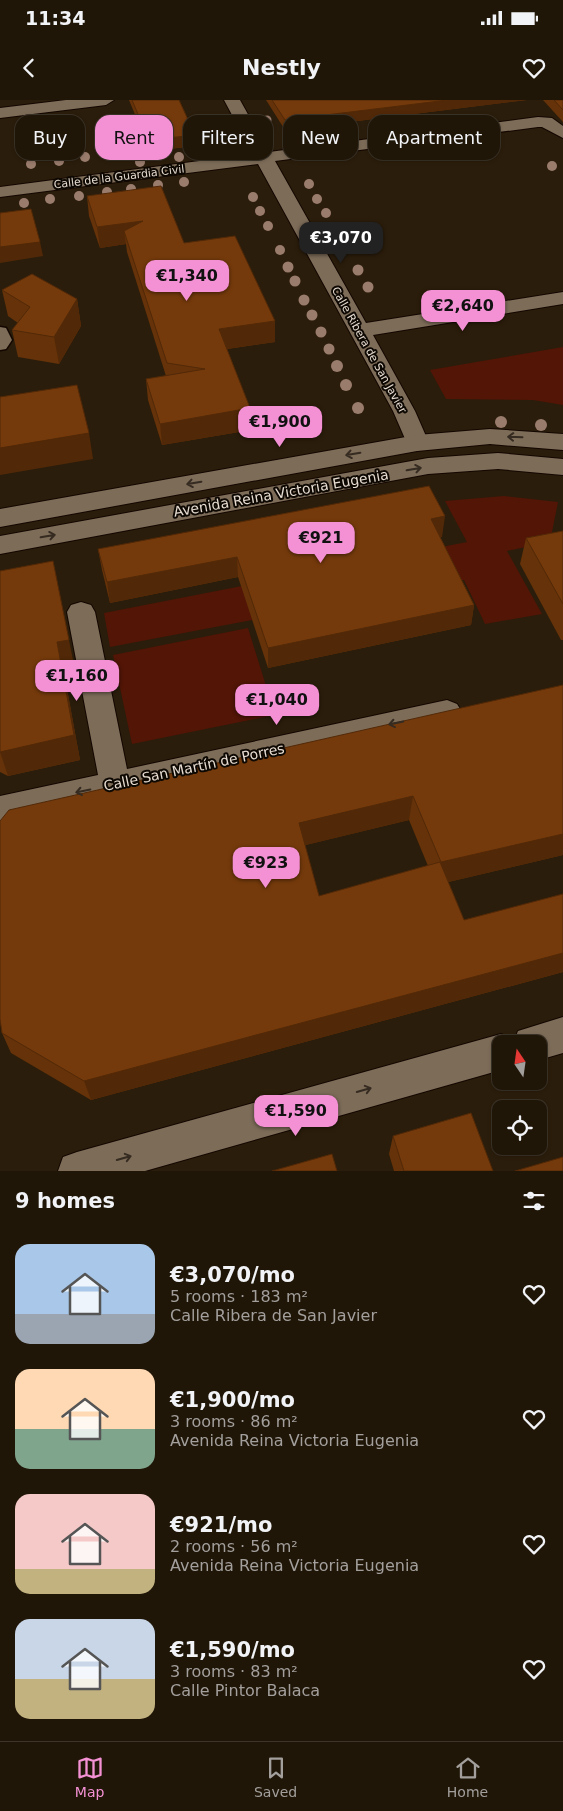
<!DOCTYPE html>
<meta charset="utf-8">
<style>
body{margin:0;font-family:"DejaVu Sans",sans-serif;background:#281f12;color:#f1f3f6;height:100vh;display:flex;flex-direction:column;font-size:19px;white-space:nowrap}
*{box-sizing:border-box;margin:0}
p{font-size:16px;color:#a29f9c}
.icon{flex:none;width:28px;height:28px;fill:none;stroke:currentColor;stroke-width:2;stroke-linecap:round;stroke-linejoin:round}
.map{position:relative;height:1071px;overflow:hidden}
.panel{display:flex;flex-direction:column;background:#201608;flex:1}
.panel>*{flex:none}
.hud{position:absolute;left:15px;top:15px;width:534px;height:45px;display:flex;gap:10px}
.needle{width:32px;rotate:347deg}
.fabs{position:absolute;left:492px;top:935px;display:grid;gap:10px}
.fabs a{display:grid;place-items:center;width:55px;height:55px;border-radius:10px;background:#201608;box-shadow:0 1px 4px #0004,0 0 0 1px #3d3529;font-size:25px}
.price{position:absolute;translate:-50% -42px;padding:0 11px;border-radius:10px;background:#f491d4;color:#111;font-size:16px;line-height:32px;filter:drop-shadow(0 1px 2px #0008)}
.price::after{content:'';position:absolute;left:50%;top:30px;width:15px;height:11px;margin-left:-8px;background:inherit;clip-path:polygon(0 0,100% 0,50% 100%)}
.price.current{background:#222;color:#fff}
ul{padding:0;list-style:none}
li{display:flex;align-items:center;gap:15px;height:125px;padding:0 15px}
li span{display:grid;place-items:center;flex:none;width:140px;height:100px;border-radius:15px;color:#555}
li>.icon{margin-inline-start:auto}
span .icon{width:60px;height:60px;fill:#fffc;stroke-width:1}
li b{font-size:21px}
h2{display:flex;justify-content:space-between;align-items:center;height:60px;padding:0 15px;font-size:21px}
.pill{padding:0 18px;border-radius:15px;background:#201608;box-shadow:0 1px 4px #0004,0 0 0 1px #3d3529;font-size:18px;line-height:45px}
.pill.current{background:#f491d4;color:#111}
.status{display:flex;justify-content:space-between;align-items:center;height:35px;padding:0 25px;background:#201608;direction:ltr}
.status svg{height:14px;fill:currentColor}
header{display:flex;justify-content:space-between;align-items:center;height:65px;padding:0 15px;background:#201608;font-size:22px;font-weight:700}
.tabs{display:flex;justify-content:space-around;align-items:center;height:70px;border-top:1px solid #3d3529;background:#201608;font-size:14px;color:#a29f9c}
.tabs a{display:grid;justify-items:center;gap:2px}
.tabs .current{color:#f491d4}
.map>svg:first-child{display:block}
</style>
<div class="status"><b>11:34</b><svg viewBox="0 0 49 12"><path d="M0 12V9h3v3zM5 12V6h3v6zM10 12V3h3v9zM15 12V0h3v12zM26 1h20v11H26zM47 4h2v5h-2z"/></svg></div>
<header><svg class="icon" aria-label="back" viewBox="0 0 24 24"><path d="M15 5l-7 7 7 7"/></svg>Nestly<svg class="icon" aria-label="heart" viewBox="0 0 24 24"><path d="M12 20l-8-8c-3-5 5-10 8-4 3-6 11-1 8 4z"/></svg></header>
<div class="map">
<svg width="563" height="1071" viewBox="0 0 563 1071">
<rect width="100%" height="100%" fill="#2b1d0b"/>
<path fill="#521506" d="M563,247V305L533,300L446,299L430,270Z
M504,396L558,402L550,442L507,451L542,514L485,524L464,480L110,547L104,513L467,442L445,401Z
M248,528L275,615L132,644L113,555Z"/>
<g fill="none" stroke-linecap="round" stroke-linejoin="round">
<defs>
<path id="lane" d="M0,227L6,228L12,240L6,249L0,250Z"/>
<path id="street" d="M66,0H114L106,5L0,18V8Z
M224,0H240L269,52L538,17L552,18L563,26V38L542,27H538L275,61L366,223L563,192V204L373,235L415,311L429,343L425,348L417,351L409,348L393,311L258,64L0,97V87L253,54Z
M81,502L91,505L95,512L127,669L447,600L457,604L462,612L457,620L447,624L0,722V696L98,675L67,512L71,505Z
M563,917V953L539,960V944H501V970L145,1071H58L63,1057L77,1052L501,934L514,941L518,931Z"/>
<path id="secondary" d="M490,329L563,334V350L490,344L417,351L0,427V409L417,335Z
M498,353L563,359V375L498,369L428,374L0,454V436L428,358Z"/>
</defs>
<use href="#lane" stroke="#130700" stroke-width="3"/>
<use href="#street" stroke="#130700" stroke-width="2"/>
<use href="#secondary" stroke="#130700" stroke-width="2"/>
<use href="#lane" fill="#7d6c58" fill-rule="evenodd"/>
<use href="#street" fill="#7d6c58" fill-rule="evenodd"/>
<use href="#secondary" fill="#7d6c58" fill-rule="evenodd"/>
</g>
<g fill="#9a7c6d">
<circle cx="267" cy="20" r="4.5"/>
<circle cx="199" cy="22" r="4.5"/>
<circle cx="85" cy="57" r="5"/>
<circle cx="179" cy="57" r="5"/>
<circle cx="59" cy="61" r="5"/>
<circle cx="140" cy="62" r="5"/>
<circle cx="31" cy="64" r="5"/>
<circle cx="552" cy="66" r="5"/>
<circle cx="184" cy="82" r="5"/>
<circle cx="309" cy="84" r="5"/>
<circle cx="158" cy="85" r="5"/>
<circle cx="131" cy="89" r="5"/>
<circle cx="107" cy="92" r="5"/>
<circle cx="79" cy="96" r="5"/>
<circle cx="253" cy="97" r="5"/>
<circle cx="50" cy="99" r="5"/>
<circle cx="317" cy="99" r="5"/>
<circle cx="24" cy="103" r="5"/>
<circle cx="260" cy="111" r="5"/>
<circle cx="326" cy="113" r="5"/>
<circle cx="268" cy="126" r="5"/>
<circle cx="334" cy="128" r="5"/>
<circle cx="280" cy="150" r="5"/>
<circle cx="288" cy="167" r="5.5"/>
<circle cx="358" cy="170" r="5.5"/>
<circle cx="295" cy="181" r="5.5"/>
<circle cx="368" cy="187" r="5.5"/>
<circle cx="304" cy="200" r="5.5"/>
<circle cx="312" cy="215" r="5.5"/>
<circle cx="321" cy="232" r="5.5"/>
<circle cx="329" cy="249" r="5.5"/>
<circle cx="337" cy="266" r="6"/>
<circle cx="346" cy="285" r="6"/>
<circle cx="358" cy="308" r="6"/>
<circle cx="501" cy="322" r="6"/>
<circle cx="541" cy="325" r="6"/>
</g>
<path fill="#653209" fill-rule="evenodd" d="M129,0H179L195,35L196,46L150,51Z
M266,0H527L285,30Z
M543,0H563V22Z
M87,96L184,143L275,221V242L227,249L250,308L251,330L162,345L148,300L146,279L166,276L127,152L126,144L100,148L89,116Z
M2,190L77,199L81,226L59,264L18,257L12,230L18,223L8,216Z
M563,431V540H561L520,464L526,438Z
M440,437L474,505L471,525L268,568L238,477L110,503L102,470L98,449L442,437Z
M0,471L74,565L63,567L80,660L8,676L0,672Z
M563,585V755L448,782L464,820L563,794V872L91,1000L11,953L2,933L0,919ZM409,720L428,766L319,796L305,745Z
M393,1036L493,1071H394L389,1054Z"/>
<path fill="#522908" d="M448,0H527L285,30V20Z
M195,35L196,46L150,51L149,40Z
M143,121L124,131L126,144L100,148L97,127Z
M40,142L43,156L0,163V147Z
M77,199L81,226L59,264L54,237Z
M275,221V242L220,250L219,229Z
M250,308L251,330L162,345L160,324Z
M89,333L93,359L0,375V348Z
M445,416L442,437L428,440L431,419Z
M237,457L238,477L110,503L107,482Z
M53,461L74,565L63,567L80,660L8,676L0,652L57,542Z
M474,505L471,525L268,568V548Z
M413,696L409,720L298,747L299,723Z
M563,734V755L436,785L441,762Z
M563,853V872L91,1000L84,981Z"/>
<path fill="#753a0b" stroke="#522908" d="M132,0H179L195,35L149,40Z
M272,0H448L285,20Z
M554,0H563V10Z
M161,86L184,143L235,136L275,221L219,229L250,308L160,324L146,279L205,269L167,263L124,131L143,121L97,127L87,96Z
M31,109L40,142L0,147V113Z
M32,174L77,199L54,237L12,230L30,207L2,190Z
M77,285L89,333L0,348V297Z
M429,386L445,416L431,419L474,505L268,548L237,457L107,482L98,449Z
M563,431V504L526,438Z
M53,461L69,540L57,542L74,635L0,652V471Z
M563,585V734L441,762L413,696L299,723L319,796L440,762L464,820L563,794V853L84,981L2,933L0,919V721L9,710Z
M471,1013L493,1071H404L393,1036Z
M332,1054L337,1071H272Z
M563,1057V1071H515Z"/>
<defs><path id="oneway-shaft" d="M-6 0H5M1.5-3L5.5 0L1.5 3" fill="none" stroke-width="1.6" stroke-linecap="round" stroke-linejoin="round" transform="scale(1.25)"/></defs>
<g stroke="#352b21">
<use href="#oneway-shaft" transform="translate(515 337) rotate(-178)"/>
<use href="#oneway-shaft" transform="translate(353 354) rotate(170)"/>
<use href="#oneway-shaft" transform="translate(414 369) rotate(-10)"/>
<use href="#oneway-shaft" transform="translate(194 383) rotate(170)"/>
<use href="#oneway-shaft" transform="translate(48 436) rotate(-10)"/>
<use href="#oneway-shaft" transform="translate(396 623) rotate(168)"/>
<use href="#oneway-shaft" transform="translate(83 691) rotate(168)"/>
<use href="#oneway-shaft" transform="translate(364 990) rotate(-16)"/>
<use href="#oneway-shaft" transform="translate(124 1058) rotate(-16)"/>
</g>
<g text-anchor="middle" dominant-baseline="central" stroke-width="4" stroke-linejoin="round" paint-order="stroke">
<g font-size="11" fill="#e6dcd1" stroke="#0e0803">
<text transform="translate(119 77) rotate(-7)">Calle de la Guardia Civil</text>
<text transform="translate(369 250) rotate(61)">Calle Ribera de San Javier</text>
</g>
<g font-size="14" fill="#e6dcd1" stroke="#0e0803">
<text transform="translate(281 393) rotate(-10)">Avenida Reina Victoria Eugenia</text>
<text transform="translate(194 667) rotate(-12)">Calle San Martín de Porres</text>
</g>
</g>
</svg>
<div class="fabs">
<a><svg class="needle" viewBox="-14 -14 28 28"><path d="M0-13l5 13h-10z" fill="#e53935"/><path d="M0 13l5-13h-10z" fill="#a29f9c"/></svg></a>
<a><svg class="icon" aria-label="locate" viewBox="0 0 24 24"><circle cx="12" cy="12" r="6"/><path d="M12 2v4M12 18v4M2 12h4M18 12h4"/></svg></a>
</div>
<b class="price current" style="left:341px;top:164px">€3,070</b>
<b class="price" style="left:187px;top:202px">€1,340</b>
<b class="price" style="left:463px;top:232px">€2,640</b>
<b class="price" style="left:280px;top:348px">€1,900</b>
<b class="price" style="left:321px;top:464px">€921</b>
<b class="price" style="left:77px;top:602px">€1,160</b>
<b class="price" style="left:277px;top:626px">€1,040</b>
<b class="price" style="left:266px;top:789px">€923</b>
<b class="price" style="left:296px;top:1037px">€1,590</b>
<div class="hud">
<a class="pill">Buy</a>
<a class="pill current">Rent</a>
<a class="pill">Filters</a>
<a class="pill">New</a>
<a class="pill">Apartment</a>
</div>
</div>
<section class="panel">
<h2>9 homes<svg class="icon" aria-label="filters" viewBox="0 0 24 24"><path d="M4 7h16M4 17h16"/><circle cx="9" cy="7" r="2"/><circle cx="15" cy="17" r="2"/></svg></h2>
<ul>
<li><span style="background:linear-gradient(#a9c7e8 70%,#9aa5b1 0)"><svg class="icon" aria-label="home" viewBox="0 0 24 24"><path d="M3 11l9-7 9 7M6 9v11h12V9"/></svg></span><div><b>€3,070/mo</b><p>5 rooms · 183 m²</p><p>Calle Ribera de San Javier</p></div><svg class="icon" aria-label="heart" viewBox="0 0 24 24"><path d="M12 20l-8-8c-3-5 5-10 8-4 3-6 11-1 8 4z"/></svg></li>
<li><span style="background:linear-gradient(#ffd9b3 60%,#7fa58c 0)"><svg class="icon" aria-label="home" viewBox="0 0 24 24"><path d="M3 11l9-7 9 7M6 9v11h12V9"/></svg></span><div><b>€1,900/mo</b><p>3 rooms · 86 m²</p><p>Avenida Reina Victoria Eugenia</p></div><svg class="icon" aria-label="heart" viewBox="0 0 24 24"><path d="M12 20l-8-8c-3-5 5-10 8-4 3-6 11-1 8 4z"/></svg></li>
<li><span style="background:linear-gradient(#f6c9c9 75%,#c2b280 0)"><svg class="icon" aria-label="home" viewBox="0 0 24 24"><path d="M3 11l9-7 9 7M6 9v11h12V9"/></svg></span><div><b>€921/mo</b><p>2 rooms · 56 m²</p><p>Avenida Reina Victoria Eugenia</p></div><svg class="icon" aria-label="heart" viewBox="0 0 24 24"><path d="M12 20l-8-8c-3-5 5-10 8-4 3-6 11-1 8 4z"/></svg></li>
<li><span style="background:linear-gradient(#c9d6e8 60%,#c2b280 0)"><svg class="icon" aria-label="home" viewBox="0 0 24 24"><path d="M3 11l9-7 9 7M6 9v11h12V9"/></svg></span><div><b>€1,590/mo</b><p>3 rooms · 83 m²</p><p>Calle Pintor Balaca</p></div><svg class="icon" aria-label="heart" viewBox="0 0 24 24"><path d="M12 20l-8-8c-3-5 5-10 8-4 3-6 11-1 8 4z"/></svg></li>
</ul>
</section>
<nav class="tabs">
<a class="current"><svg class="icon" aria-label="map" viewBox="0 0 24 24"><path d="M3 6l6-2 6 2 6-2v14l-6 2-6-2-6 2zM9 4v14M15 6v14"/></svg>Map</a>
<a><svg class="icon" aria-label="saved" viewBox="0 0 24 24"><path d="M7 4h10v16l-5-4-5 4z"/></svg>Saved</a>
<a><svg class="icon" aria-label="home" viewBox="0 0 24 24"><path d="M3 11l9-7 9 7M6 9v11h12V9"/></svg>Home</a>
</nav>
